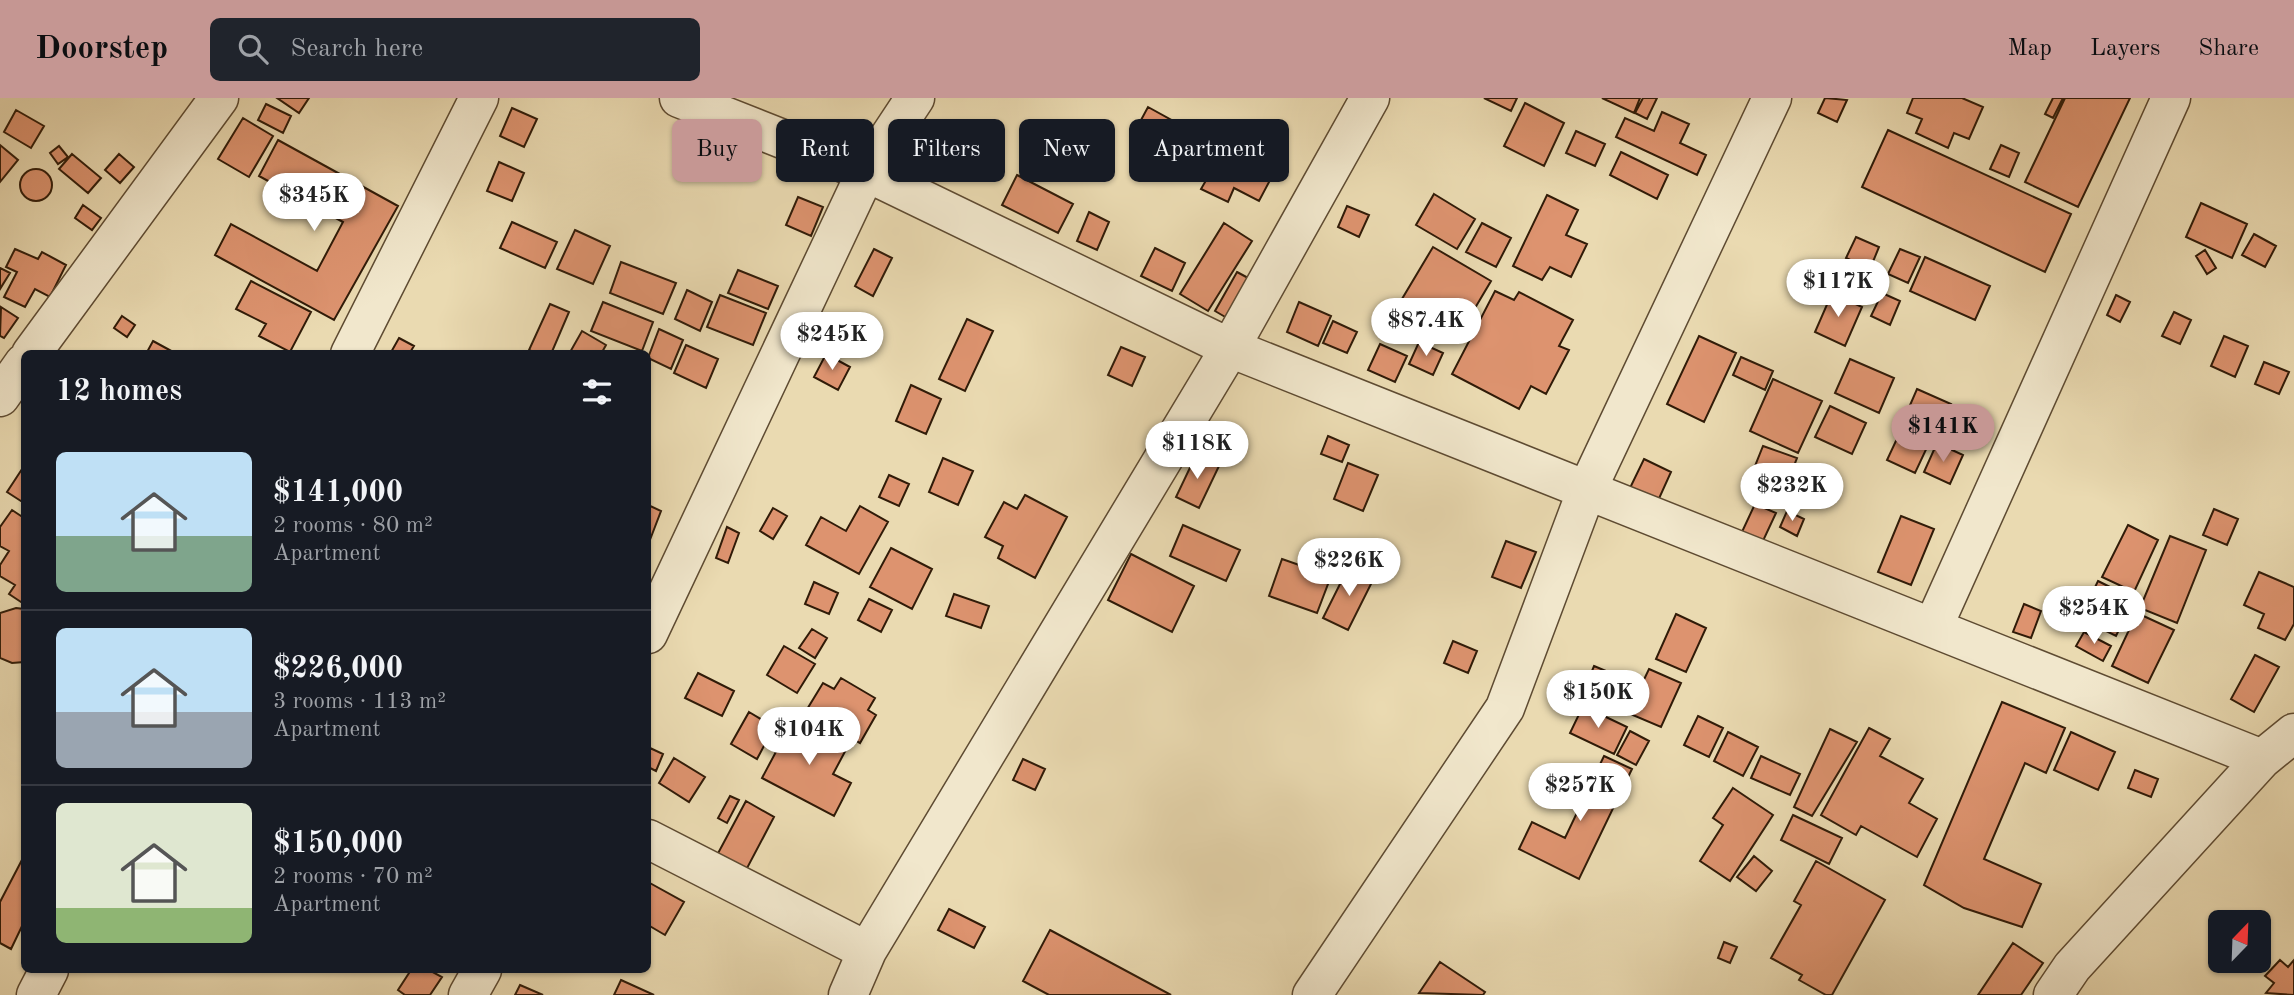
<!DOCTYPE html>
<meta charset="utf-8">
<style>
body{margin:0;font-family:"Old Standard TT",serif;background:#20242c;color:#f1f3f6;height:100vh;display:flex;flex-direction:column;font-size:26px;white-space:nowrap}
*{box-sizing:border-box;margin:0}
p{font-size:23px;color:#9ea1a6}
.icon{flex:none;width:38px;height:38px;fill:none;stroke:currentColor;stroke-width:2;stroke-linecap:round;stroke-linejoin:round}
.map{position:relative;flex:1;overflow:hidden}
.details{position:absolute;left:21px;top:252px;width:630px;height:623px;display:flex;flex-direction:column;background:#171b24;border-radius:10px;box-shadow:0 2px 5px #0004}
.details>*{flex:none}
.hud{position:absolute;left:672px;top:21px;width:665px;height:63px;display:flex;gap:14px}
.needle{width:46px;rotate:23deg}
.buttons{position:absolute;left:2208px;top:812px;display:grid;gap:14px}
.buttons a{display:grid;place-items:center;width:63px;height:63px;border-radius:10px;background:#171b24;box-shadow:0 2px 5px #0004;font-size:35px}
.price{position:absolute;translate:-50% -60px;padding:0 16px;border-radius:24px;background:#fff;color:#222;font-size:23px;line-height:46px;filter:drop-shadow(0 2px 4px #0008)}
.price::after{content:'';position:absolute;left:50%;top:42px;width:21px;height:16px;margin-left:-10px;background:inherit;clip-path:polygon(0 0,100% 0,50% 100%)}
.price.selected{background:#c59692;color:#111}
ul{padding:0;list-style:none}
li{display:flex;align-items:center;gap:21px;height:175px;padding:0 35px}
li+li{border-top:2px solid #363941}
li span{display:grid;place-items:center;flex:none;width:196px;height:140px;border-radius:10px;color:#555}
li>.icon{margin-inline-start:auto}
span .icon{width:84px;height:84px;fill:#fffc;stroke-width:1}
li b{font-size:30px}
h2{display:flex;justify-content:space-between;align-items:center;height:84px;padding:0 35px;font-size:30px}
.chip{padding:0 24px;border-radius:10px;background:#171b24;box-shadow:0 2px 5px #0004;font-size:24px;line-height:63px}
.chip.selected{background:#c59692;color:#111}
header{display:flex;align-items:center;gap:42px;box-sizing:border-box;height:98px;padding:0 35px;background:#c59692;color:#111}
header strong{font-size:33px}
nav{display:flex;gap:38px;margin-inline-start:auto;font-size:24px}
.search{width:490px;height:63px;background:#20242c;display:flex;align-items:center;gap:18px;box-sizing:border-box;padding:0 24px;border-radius:10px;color:#9ea1a6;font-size:26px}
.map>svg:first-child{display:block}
</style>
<header>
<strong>Doorstep</strong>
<div class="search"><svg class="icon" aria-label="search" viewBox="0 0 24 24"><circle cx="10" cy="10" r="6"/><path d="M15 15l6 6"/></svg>Search here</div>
<nav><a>Map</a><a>Layers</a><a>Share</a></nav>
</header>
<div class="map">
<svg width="2294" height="897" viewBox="0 0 2294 897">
<rect width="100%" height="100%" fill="#eadab1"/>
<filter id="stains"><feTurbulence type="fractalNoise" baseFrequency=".00286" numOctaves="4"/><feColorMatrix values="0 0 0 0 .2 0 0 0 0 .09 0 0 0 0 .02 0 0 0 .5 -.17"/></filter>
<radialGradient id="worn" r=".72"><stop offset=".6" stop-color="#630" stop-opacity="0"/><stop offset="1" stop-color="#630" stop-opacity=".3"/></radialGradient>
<path fill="#dd936f" stroke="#301b08" stroke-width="2" d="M277,0H309L299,15Z
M1484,0H1517L1511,13Z
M1602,0H1640L1634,15Z
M1643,0H1657L1647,21L1635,15Z
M1825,0L1847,2L1837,24L1818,15Z
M1913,0H1962L1983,9L1969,41L1954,35L1948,50L1916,35L1922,21L1907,15Z
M2053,0H2063L2053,20L2045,16Z
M2065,0H2130L2078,109L2025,84Z
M1525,5L1564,25L1544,68L1504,48Z
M266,6L291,18L283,35L258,22Z
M1148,9L1175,24L1160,53L1133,37Z
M512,10L537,21L524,49L500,38Z
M16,12L44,28L31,50L4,34Z
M1662,14L1689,26L1680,45L1706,57L1697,77L1616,39L1625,20L1654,33Z
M243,20L273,38L249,79L218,61Z
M1888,32L2071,116L2045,174L1862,89Z
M1576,33L1605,46L1595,68L1566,55Z
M1225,34L1251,47L1247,54L1277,69L1259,103L1234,90L1228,104L1201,91L1208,79L1182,66L1199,36L1220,46Z
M278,42L398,108L334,222L215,157L231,126L317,173L343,124L259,78Z
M0,47L18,62L0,84Z
M2001,47L2019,55L2009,79L1990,71Z
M59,48L68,59L58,66L50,55Z
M1621,54L1668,77L1657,101L1610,77Z
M72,56L101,80L88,95L59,71Z
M119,56L134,69L120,85L105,72Z
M499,64L524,75L512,103L487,93Z
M20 87a16 16 0 1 1 32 0a16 16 0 1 1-32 0Z
M1017,77L1073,106L1058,135L1002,107Z
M1434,96L1475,121L1457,151L1416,127Z
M1547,97L1578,112L1566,137L1587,146L1571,179L1550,169L1542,182L1513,168Z
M798,99L823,109L811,138L786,127Z
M2201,105L2247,126L2232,160L2186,139Z
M83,107L101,120L92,132L75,120Z
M1347,108L1369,117L1359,139L1338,129Z
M1089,114L1109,124L1097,152L1077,143Z
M512,124L557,144L545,170L500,150Z
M1224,125L1252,143L1208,213L1180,196Z
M1482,125L1511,140L1496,169L1466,154Z
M575,132L610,148L593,186L557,171Z
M2254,136L2276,148L2265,169L2242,157Z
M1856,139L1879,149L1870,171L1846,160Z
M1433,149L1491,183L1462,232L1436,217L1431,226L1399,206Z
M1155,150L1185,165L1172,193L1141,178Z
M15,151L38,161L42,154L66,167L50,199L35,191L25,209L4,199L17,174L6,169Z
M874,151L892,160L873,198L855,188Z
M1900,151L1920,159L1908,185L1888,176Z
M2205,152L2216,170L2207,176L2196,158Z
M1925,159L1990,188L1975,222L1910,193Z
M621,164L676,185L663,216L610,195Z
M0,170L10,175L0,191Z
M738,172L778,188L768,211L728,195Z
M1237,174L1250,181L1227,220L1215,213Z
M251,183L311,214L290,254L259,238L266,226L236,211Z
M687,192L712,204L700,233L675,221Z
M1495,193L1514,202L1519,194L1573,222L1559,248L1569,252L1546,296L1531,288L1519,311L1452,276Z
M1832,195L1862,209L1845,248L1815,234Z
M1882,195L1900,203L1890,227L1871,218Z
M720,197L766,215L753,247L707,229Z
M2116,197L2130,204L2120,224L2107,217Z
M603,204L653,224L642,253L591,233Z
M1299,204L1331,218L1318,248L1287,234Z
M550,206L569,214L551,256H537L529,252Z
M1,209L18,220L4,240L0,238Z
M2174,214L2191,222L2180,246L2162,238Z
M122,218L135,227L127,239L114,230Z
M967,221L993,233L965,293L939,281Z
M1333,223L1357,234L1347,255L1323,245Z
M659,231L683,242L671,271L648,260Z
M582,233L606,247L601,256H569Z
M1699,238L1736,255L1704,324L1667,306Z
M2224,238L2248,248L2235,279L2211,268Z
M399,240L414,248L409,256H390Z
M153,243L175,255L146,256Z
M1419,244L1443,255L1433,277L1409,266Z
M1380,246L1407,258L1395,284L1368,272Z
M686,247L718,261L706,290L674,275Z
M1121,249L1145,259L1132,288L1108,277Z
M826,256L850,269L838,292L814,279Z
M1741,259L1773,273L1765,292L1733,277Z
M1850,261L1894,280L1879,315L1835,295Z
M2264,264L2289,274L2279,296L2255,286Z
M1773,281L1822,303L1798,355L1750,333Z
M911,287L941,301L926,336L896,323Z
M1917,291L1951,306L1937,335L1904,321Z
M1830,308L1866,325L1852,356L1815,339Z
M1902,330L1930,343L1915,375L1887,362Z
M1328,338L1349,347L1342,364L1321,356Z
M1937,345L1963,357L1950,386L1924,374Z
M1763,348L1797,360L1779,406L1745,393Z
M1196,357L1219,368L1199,410L1176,399Z
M943,360L973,373L958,407L929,394Z
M1644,361L1671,374L1657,405L1629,392Z
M1348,365L1378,377L1363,413L1334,401Z
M24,368V405L7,394Z
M1812,369L1828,375L1819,397L1803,391Z
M889,377L909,386L899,408L879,399Z
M1025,397L1067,419L1035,480L998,460L1003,448L985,439L1004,404L1017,411Z
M1755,406L1776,415L1762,445L1741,436Z
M648,407L661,413L648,447Z
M860,408L888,424L859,476L806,447L821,419L846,433Z
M773,410L787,418L773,441L760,433Z
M2214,411L2238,421L2227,447L2203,437Z
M12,412L24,420V506L9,496L15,487L0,478V467L9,453L0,448V429Z
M1787,413L1804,421L1797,438L1780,429Z
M1901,418L1934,431L1911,487L1878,474Z
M1183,427L1240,452L1226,483L1170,458Z
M2128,427L2158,442L2134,494L2102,479Z
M727,429L739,435L728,465L716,460Z
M2170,438L2206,452L2177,525L2140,510Z
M1506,443L1536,454L1521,490L1492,479Z
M891,450L932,471L912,511L870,489Z
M1131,456L1194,488L1172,534L1108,502Z
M1282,461L1331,478L1317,515L1269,498Z
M1349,468L1374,480L1348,532L1323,520Z
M2259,474L2294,489V526L2285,542L2258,530L2264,516L2244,507Z
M2098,483L2134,501L2116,538L2080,520Z
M814,484L838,495L829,516L805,506Z
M954,496L989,508L981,530L946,518Z
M869,501L892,512L881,534L858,522Z
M2024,506L2041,513L2031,540L2013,534Z
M16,510L24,511V564L12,565L0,560V515Z
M2137,515L2174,532L2148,585L2112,568Z
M1676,516L1706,530L1686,574L1656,561Z
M812,531L827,540L815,560L799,550Z
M2084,534L2111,548L2103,563L2076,548Z
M1453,543L1477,553L1468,575L1444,565Z
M784,548L815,566L797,595L767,577Z
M2255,557L2279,569L2254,614L2231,601Z
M1594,568L1618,578L1608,600L1585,590Z
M1649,571L1681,585L1661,629L1628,615Z
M698,575L734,593L722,618L685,600Z
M841,580L875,600L868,612L876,617L860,645L806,613L823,585L834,591Z
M2002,604L2065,630L2046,675L2025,665L1984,761L2041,786L2022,829L1964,810L1924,787Z
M1583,608L1627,629L1614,656L1570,635Z
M749,614L774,629L757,661L731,646Z
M1698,618L1723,630L1709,659L1684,647Z
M794,620L848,648L833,676L851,685L834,718L762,680Z
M1869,630L1890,641L1880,658L1923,681L1909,705L1937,721L1917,759L1861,728L1856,737L1821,717Z
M1830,631L1857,644L1812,718L1794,709Z
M1630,633L1649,643L1636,667L1617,657Z
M1728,634L1758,649L1743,678L1714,663Z
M2071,634L2115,654L2098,692L2054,672Z
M650,650L663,656L656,673L648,669Z
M1604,658L1632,671L1579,781L1519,751L1532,724L1565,740Z
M1761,658L1800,676L1790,697L1751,680Z
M674,660L705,679L689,704L659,685Z
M1023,661L1045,671L1035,692L1013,682Z
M2135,672L2158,681L2151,699L2128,690Z
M1733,690L1773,717L1730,783L1700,763L1723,727L1713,720Z
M730,698L739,702L727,725L718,720Z
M746,703L774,719L745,774L716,759Z
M1793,717L1842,740L1829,766L1781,742Z
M24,758V824L11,851L0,845V804Z
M1754,758L1772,773L1756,793L1737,779Z
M1816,763L1885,802L1832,897H1826L1799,882L1802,877L1771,860L1801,807L1794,803Z
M648,784L684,804L665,837L648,827Z
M949,811L985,829L974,850L938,832Z
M1050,832L1171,897H1049L1023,883Z
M1724,844L1737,849L1730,865L1718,860Z
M2013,845L2043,865L2021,897H1978Z
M2280,862L2288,869L2294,862V897L2266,895L2274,885L2265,878Z
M1440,864L1485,894L1483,897L1419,895Z
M411,872H429L442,879L430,897H405L398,892Z
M621,882L654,897H614Z
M520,887L543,897H515Z"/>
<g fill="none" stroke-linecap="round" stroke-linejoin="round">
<defs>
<path id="minor" d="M679,0L866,74L1230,250L2262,661
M31,256L219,0
M350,256L479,0
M0,299L24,265
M1933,529L2171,0
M648,536L866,74L915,0
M648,741L867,853
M36,897L49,872
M468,897L482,872
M848,897L867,853L1230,250L1370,0
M1312,897L1505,610L1586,394L1772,0
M2053,897L2072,869L2262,661L2294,635"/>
</defs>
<use href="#minor" stroke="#5e4b32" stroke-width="41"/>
<use href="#minor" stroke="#f1e7cc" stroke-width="38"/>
</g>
<rect width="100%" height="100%" filter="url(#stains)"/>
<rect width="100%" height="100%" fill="url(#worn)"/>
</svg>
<div class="buttons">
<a><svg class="needle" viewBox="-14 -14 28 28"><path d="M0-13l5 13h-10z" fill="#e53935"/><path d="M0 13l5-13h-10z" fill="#9ea1a6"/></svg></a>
</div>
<b class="price" style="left:314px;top:135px">$345K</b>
<b class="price" style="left:1838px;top:221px">$117K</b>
<b class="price" style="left:1426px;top:260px">$87.4K</b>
<b class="price" style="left:832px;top:274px">$245K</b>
<b class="price selected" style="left:1943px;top:366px">$141K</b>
<b class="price" style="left:1197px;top:383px">$118K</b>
<b class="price" style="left:1792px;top:425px">$232K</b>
<b class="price" style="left:1349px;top:500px">$226K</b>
<b class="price" style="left:2094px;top:548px">$254K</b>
<b class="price" style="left:1598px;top:632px">$150K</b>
<b class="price" style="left:809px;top:669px">$104K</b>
<b class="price" style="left:1580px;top:725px">$257K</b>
<div class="hud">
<a class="chip selected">Buy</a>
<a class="chip">Rent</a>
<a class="chip">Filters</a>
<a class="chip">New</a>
<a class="chip">Apartment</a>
</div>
<section class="details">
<h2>12 homes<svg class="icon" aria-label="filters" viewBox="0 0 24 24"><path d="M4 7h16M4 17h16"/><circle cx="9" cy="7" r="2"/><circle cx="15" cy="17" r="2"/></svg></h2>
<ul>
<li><span style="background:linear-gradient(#bfe0f5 60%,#7fa58c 0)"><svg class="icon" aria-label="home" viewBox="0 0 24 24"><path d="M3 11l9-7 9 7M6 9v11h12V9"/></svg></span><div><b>$141,000</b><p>2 rooms · 80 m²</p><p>Apartment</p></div></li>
<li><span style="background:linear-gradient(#bfe0f5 60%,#9aa5b1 0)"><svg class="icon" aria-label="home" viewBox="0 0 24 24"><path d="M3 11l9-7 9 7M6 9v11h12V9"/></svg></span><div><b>$226,000</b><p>3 rooms · 113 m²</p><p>Apartment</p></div></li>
<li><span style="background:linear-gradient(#dfe7d0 75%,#8fb573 0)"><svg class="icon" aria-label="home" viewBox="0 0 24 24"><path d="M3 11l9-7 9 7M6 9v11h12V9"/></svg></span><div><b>$150,000</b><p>2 rooms · 70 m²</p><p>Apartment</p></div></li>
</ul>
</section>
</div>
